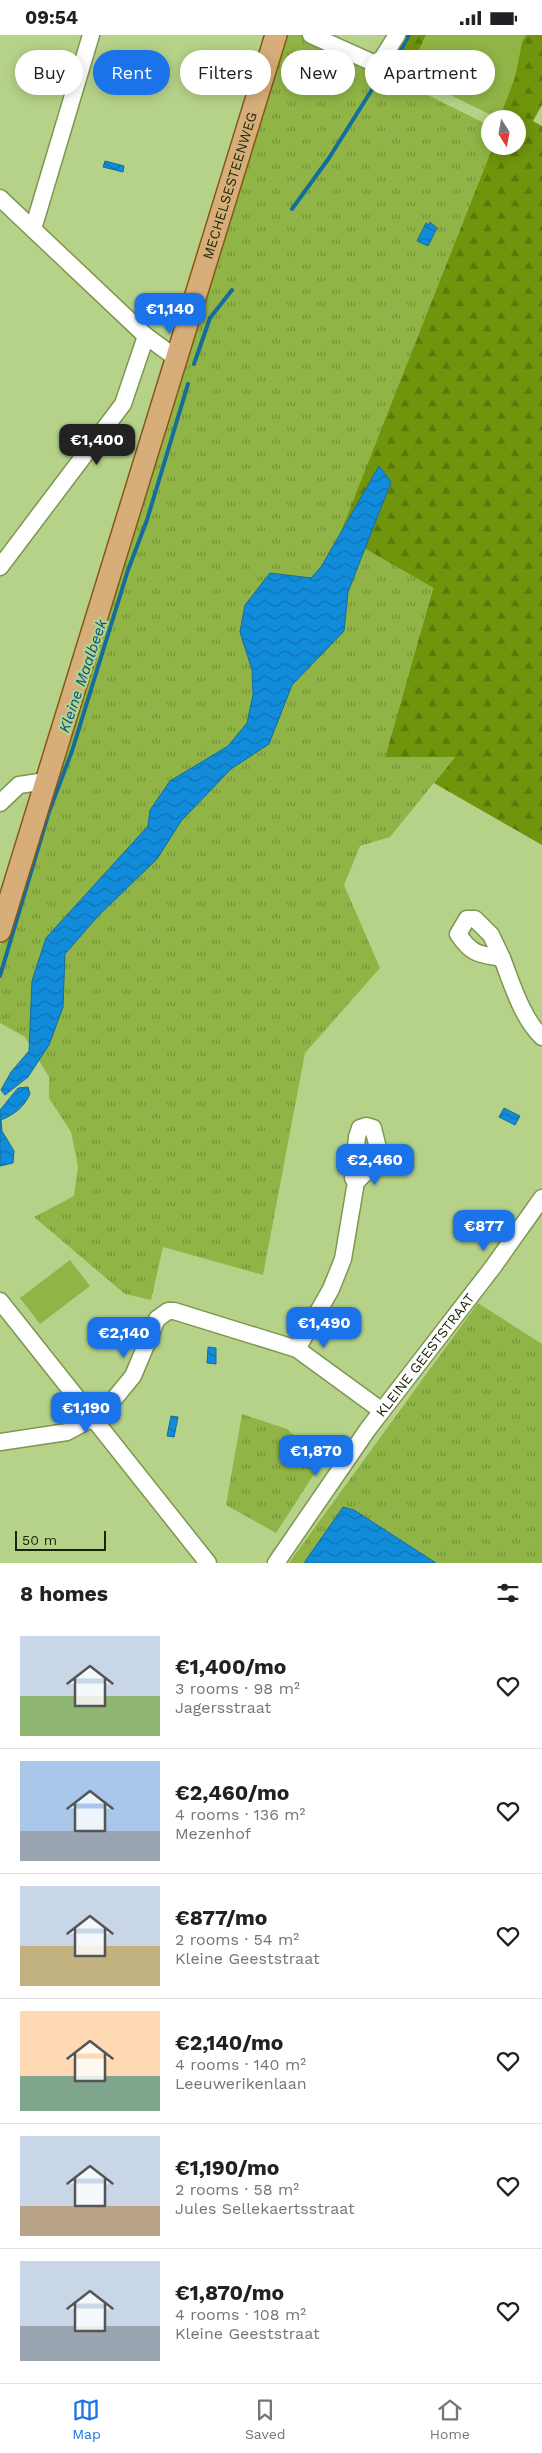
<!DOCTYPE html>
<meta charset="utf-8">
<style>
body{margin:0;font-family:"Work Sans",sans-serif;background:#f6f6f6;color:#202124;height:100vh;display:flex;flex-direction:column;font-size:19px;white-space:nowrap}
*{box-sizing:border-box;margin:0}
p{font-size:16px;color:#757577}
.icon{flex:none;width:28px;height:28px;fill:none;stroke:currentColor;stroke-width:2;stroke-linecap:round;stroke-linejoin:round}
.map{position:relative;height:1528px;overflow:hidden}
.details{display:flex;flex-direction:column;background:#fff;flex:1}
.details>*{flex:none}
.guide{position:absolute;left:15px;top:15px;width:512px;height:45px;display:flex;gap:10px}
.needle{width:32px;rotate:169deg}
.buttons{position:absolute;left:481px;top:75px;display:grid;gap:10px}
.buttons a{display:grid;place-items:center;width:45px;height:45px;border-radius:50%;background:#fff;box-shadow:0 2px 12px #0003;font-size:25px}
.scale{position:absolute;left:15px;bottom:12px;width:91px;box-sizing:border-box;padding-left:5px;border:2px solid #1a2406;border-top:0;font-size:14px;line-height:18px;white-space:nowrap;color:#1a2406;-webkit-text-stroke:4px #b6d288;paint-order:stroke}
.price{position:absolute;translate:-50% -42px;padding:0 11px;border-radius:10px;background:#1a73e8;color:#fff;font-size:16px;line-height:32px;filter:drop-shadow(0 1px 2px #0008)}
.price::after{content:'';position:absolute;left:50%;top:30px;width:15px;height:11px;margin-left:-8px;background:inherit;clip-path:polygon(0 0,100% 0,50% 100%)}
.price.current{background:#222;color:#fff}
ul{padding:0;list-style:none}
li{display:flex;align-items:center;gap:15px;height:125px;padding:0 20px}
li+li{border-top:1px solid #e0e0e0}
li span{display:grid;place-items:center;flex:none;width:140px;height:100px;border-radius:0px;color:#555}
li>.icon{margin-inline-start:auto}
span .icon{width:60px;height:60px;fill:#fffc;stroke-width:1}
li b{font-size:21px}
h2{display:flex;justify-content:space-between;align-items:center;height:60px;padding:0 20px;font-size:21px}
.tag{padding:0 18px;border-radius:22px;background:#fff;box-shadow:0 2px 12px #0003;font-size:18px;line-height:45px}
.tag.current{background:#1a73e8;color:#fff}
.status{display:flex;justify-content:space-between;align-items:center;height:35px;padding:0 25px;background:#fff;direction:ltr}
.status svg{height:14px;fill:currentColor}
.menu{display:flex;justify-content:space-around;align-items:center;height:70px;border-top:1px solid #e0e0e0;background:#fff;font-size:14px;color:#757577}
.menu a{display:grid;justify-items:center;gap:2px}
.menu .current{color:#1a73e8}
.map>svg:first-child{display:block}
</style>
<div class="status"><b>09:54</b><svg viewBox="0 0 49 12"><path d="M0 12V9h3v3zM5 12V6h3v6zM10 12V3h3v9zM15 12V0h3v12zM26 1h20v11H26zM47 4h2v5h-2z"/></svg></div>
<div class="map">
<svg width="542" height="1528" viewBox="0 0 542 1528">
<defs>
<pattern id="forest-firs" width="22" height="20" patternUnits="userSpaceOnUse" patternTransform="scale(1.25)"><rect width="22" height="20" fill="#70940c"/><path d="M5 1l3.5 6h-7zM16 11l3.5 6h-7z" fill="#5b790a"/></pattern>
<pattern id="park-tufts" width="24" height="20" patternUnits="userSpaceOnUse" patternTransform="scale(1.25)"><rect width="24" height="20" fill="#90b546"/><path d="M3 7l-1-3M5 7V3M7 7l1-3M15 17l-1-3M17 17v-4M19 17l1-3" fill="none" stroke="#759338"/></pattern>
<pattern id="water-waves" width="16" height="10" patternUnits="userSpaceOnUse" patternTransform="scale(1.25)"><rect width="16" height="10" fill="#118cdb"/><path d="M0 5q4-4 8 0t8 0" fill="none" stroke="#0f72b0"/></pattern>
</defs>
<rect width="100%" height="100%" fill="#b6d288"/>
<path fill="#90b546" d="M426,0H526L522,7L515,42L499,84L408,39Z
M70,1225L90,1251L40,1289L20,1263Z"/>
<path fill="url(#forest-firs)" d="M410,0H426L408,39L394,31Z
M526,0H542V70L533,86L542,91V810L434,748L455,722H385L433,553L339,499L493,111H518V84H499L515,42L522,7Z"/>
<path fill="url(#park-tufts)" d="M288,0H307L490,91V111H493L340,499L433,553L385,722H455L390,802L360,811L344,850L380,933L305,1018L263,1240L163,1212L151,1265L125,1259L34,1182L74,1161L78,1131L71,1097L49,1063V1042L25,1002L0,988V911L138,463Z
M478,1268L542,1309V1528H289Z
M242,1379L287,1394L322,1427L276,1498L226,1470Z"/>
<path fill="url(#water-waves)" stroke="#146d9b" d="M105,126L124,131L123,137L103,132Z
M430,187L437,193L428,211L417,206L426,188L429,190Z
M379,431L391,447L348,557L344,596L292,650L269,709L231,734L181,786L157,824L98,881L65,919L63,972L49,1010L28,1042L5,1060L1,1055L11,1037L29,1016L32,946L46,903L148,791L150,775L170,746L228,711L247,688L253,660L252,635L240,597L245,570L270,538L311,543L321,532Z
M28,1052L30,1059C23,1073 15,1079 1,1085L2,1096L14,1116L13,1128L0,1131V1075L18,1053Z
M504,1073L520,1081L515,1090L499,1082Z
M208,1312L216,1313V1329L207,1328Z
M171,1381L178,1382L174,1402L167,1401Z
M343,1472L354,1475L436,1528H304Z"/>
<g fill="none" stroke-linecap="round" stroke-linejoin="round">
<path stroke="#146d9b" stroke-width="4" d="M399,18L409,0
M292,174L329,123L378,45
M194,329L210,283L232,255
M0,941L49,777L72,716L128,535L147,485L188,349"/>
<defs>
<g id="minor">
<path d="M311,0L378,30L397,0"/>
<path d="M0,163L146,301L176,323"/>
<path d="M33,194L91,0"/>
<path d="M0,532L123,369L146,301"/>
<path d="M0,768L19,750L46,746"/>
<path d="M467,884H475L491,900L502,923C479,919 472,920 458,899Z"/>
<path d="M502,923C512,949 522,983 542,1002"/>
<path d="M0,1266L208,1528"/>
<path d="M297,1314L331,1254L343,1224L356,1147L368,1135L378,1113L373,1093L366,1091L360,1093L357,1102L353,1143L356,1147"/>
<path d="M0,1407L67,1397L93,1383L110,1369L133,1341L157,1284L168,1276H174L297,1314L382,1376"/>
<path id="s1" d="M276,1528L368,1394L493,1232L542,1163"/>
</g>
<g id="major">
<path id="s2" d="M0,896L276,0"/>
</g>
</defs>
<use href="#minor" stroke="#7d974f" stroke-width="19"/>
<use href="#major" stroke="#845916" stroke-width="24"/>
<use href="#minor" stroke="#fff" stroke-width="16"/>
<use href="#major" stroke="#d7ad79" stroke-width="21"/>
</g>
<g text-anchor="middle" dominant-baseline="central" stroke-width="4.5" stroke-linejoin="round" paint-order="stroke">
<g font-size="14" fill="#1a2406" stroke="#b6d288">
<text stroke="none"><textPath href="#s2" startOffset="780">MECHELSESTEENWEG</textPath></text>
<text stroke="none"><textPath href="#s1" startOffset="256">KLEINE GEESTSTRAAT</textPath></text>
</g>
<g font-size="15" font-style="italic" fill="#005386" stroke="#b6d288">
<text transform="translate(83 641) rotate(-71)">Kleine Maalbeek</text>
</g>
</g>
</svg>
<div class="buttons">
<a><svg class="needle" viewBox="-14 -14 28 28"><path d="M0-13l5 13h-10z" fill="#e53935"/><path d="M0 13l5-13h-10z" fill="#757577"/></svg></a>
</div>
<div class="scale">50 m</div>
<b class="price" style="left:170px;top:300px">€1,140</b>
<b class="price current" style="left:97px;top:431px">€1,400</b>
<b class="price" style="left:375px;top:1151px">€2,460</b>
<b class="price" style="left:484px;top:1217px">€877</b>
<b class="price" style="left:324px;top:1314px">€1,490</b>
<b class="price" style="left:124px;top:1324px">€2,140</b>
<b class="price" style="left:86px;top:1399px">€1,190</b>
<b class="price" style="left:316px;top:1442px">€1,870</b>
<div class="guide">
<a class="tag">Buy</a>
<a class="tag current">Rent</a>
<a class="tag">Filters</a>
<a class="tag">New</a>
<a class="tag">Apartment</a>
</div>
</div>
<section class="details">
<h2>8 homes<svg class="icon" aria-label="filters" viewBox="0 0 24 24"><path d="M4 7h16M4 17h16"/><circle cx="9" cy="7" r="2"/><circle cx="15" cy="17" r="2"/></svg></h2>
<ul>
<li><span style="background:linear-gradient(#c9d6e8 60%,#8fb573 0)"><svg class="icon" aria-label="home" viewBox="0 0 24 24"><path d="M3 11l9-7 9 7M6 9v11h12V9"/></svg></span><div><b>€1,400/mo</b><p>3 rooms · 98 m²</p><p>Jagersstraat</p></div><svg class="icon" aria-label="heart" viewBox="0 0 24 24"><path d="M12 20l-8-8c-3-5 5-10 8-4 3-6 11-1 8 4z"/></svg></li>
<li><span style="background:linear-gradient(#a9c7e8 70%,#9aa5b1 0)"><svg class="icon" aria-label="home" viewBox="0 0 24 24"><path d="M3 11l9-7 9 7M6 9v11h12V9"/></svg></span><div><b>€2,460/mo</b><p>4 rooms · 136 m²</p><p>Mezenhof</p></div><svg class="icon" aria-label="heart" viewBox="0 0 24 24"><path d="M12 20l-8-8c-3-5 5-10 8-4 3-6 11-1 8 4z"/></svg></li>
<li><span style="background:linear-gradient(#c9d6e8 60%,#c2b280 0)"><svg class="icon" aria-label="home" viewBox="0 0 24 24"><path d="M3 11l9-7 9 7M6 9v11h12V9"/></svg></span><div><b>€877/mo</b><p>2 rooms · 54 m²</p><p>Kleine Geeststraat</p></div><svg class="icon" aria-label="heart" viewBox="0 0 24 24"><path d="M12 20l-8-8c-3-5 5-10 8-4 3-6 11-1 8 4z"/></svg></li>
<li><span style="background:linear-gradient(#ffd9b3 65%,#7fa58c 0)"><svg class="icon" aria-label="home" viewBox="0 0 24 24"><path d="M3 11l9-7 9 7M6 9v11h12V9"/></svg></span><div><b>€2,140/mo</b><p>4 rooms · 140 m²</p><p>Leeuwerikenlaan</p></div><svg class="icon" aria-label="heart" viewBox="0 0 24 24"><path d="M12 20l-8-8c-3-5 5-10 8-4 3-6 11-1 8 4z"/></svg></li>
<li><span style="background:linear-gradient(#c9d6e8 70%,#b9a48a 0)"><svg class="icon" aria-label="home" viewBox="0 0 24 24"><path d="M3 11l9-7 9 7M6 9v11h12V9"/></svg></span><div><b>€1,190/mo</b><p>2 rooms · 58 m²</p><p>Jules Sellekaertsstraat</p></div><svg class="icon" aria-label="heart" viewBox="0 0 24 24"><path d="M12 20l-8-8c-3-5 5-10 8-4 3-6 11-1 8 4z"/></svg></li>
<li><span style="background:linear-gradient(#c9d6e8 65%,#9aa5b1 0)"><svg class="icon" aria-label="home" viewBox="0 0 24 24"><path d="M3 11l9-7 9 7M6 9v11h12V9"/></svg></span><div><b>€1,870/mo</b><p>4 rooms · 108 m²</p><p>Kleine Geeststraat</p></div><svg class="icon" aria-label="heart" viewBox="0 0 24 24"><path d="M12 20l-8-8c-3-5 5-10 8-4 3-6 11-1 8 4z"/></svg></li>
</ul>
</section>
<nav class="menu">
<a class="current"><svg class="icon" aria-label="map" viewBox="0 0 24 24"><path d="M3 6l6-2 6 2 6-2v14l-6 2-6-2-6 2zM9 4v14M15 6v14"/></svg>Map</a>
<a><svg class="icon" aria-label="saved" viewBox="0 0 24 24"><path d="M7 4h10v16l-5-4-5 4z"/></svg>Saved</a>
<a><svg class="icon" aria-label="home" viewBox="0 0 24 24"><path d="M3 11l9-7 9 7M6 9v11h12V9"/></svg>Home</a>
</nav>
